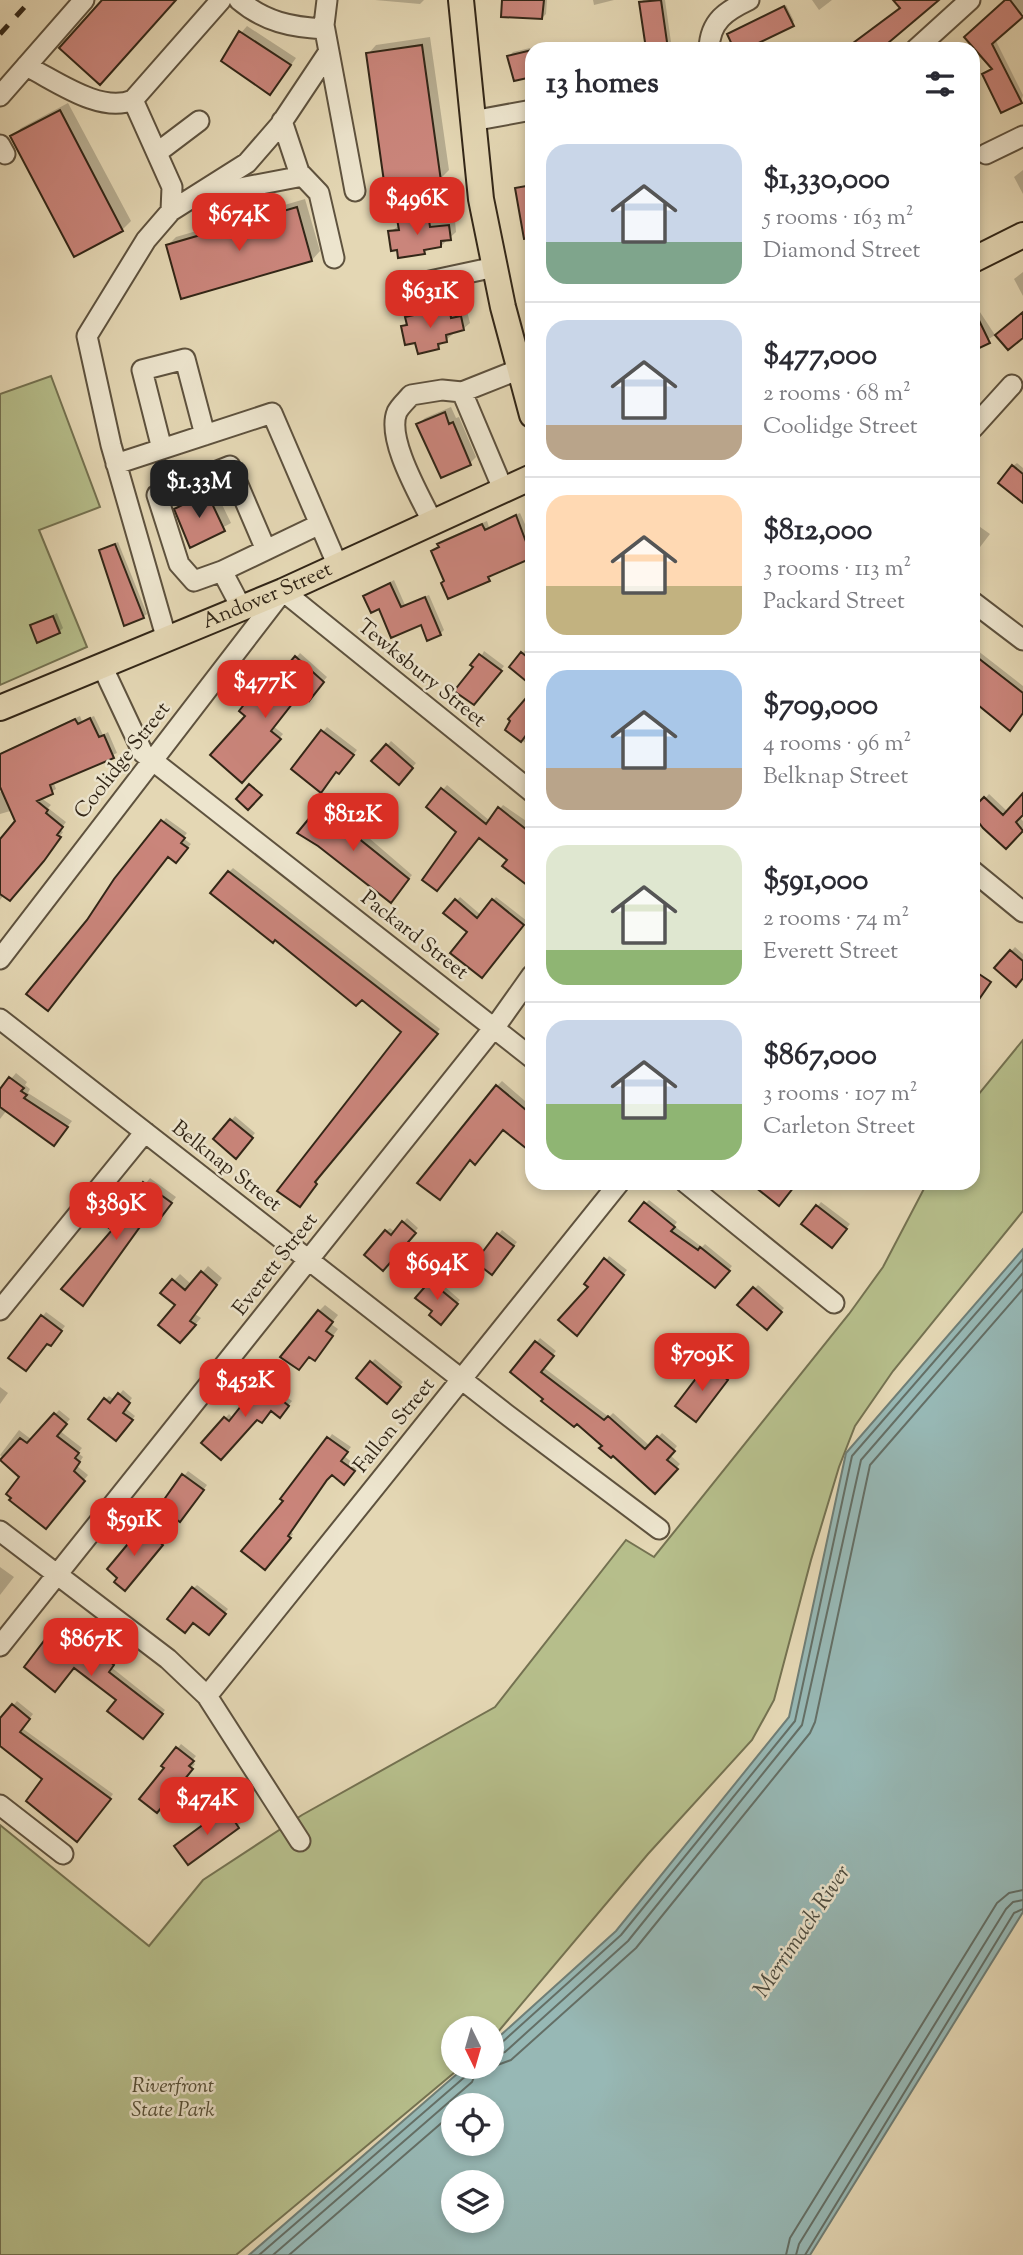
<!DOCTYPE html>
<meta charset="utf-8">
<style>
body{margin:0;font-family:"Sorts Mill Goudy",serif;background:#f7f7f7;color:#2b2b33;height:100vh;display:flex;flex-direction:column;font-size:26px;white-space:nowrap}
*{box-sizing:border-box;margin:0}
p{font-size:23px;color:#7c7c81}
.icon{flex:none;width:38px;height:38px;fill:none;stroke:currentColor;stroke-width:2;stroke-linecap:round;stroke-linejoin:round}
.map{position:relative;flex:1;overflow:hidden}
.drawer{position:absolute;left:525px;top:42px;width:455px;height:1148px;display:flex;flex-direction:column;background:#fff;border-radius:21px;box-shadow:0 4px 10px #0003}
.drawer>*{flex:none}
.needle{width:46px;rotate:175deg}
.tools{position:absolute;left:441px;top:2016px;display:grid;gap:14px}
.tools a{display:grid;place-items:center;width:63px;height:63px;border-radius:50%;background:#fff;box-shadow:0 4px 10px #0003;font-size:35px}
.price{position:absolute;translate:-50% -60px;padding:0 16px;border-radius:14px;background:#d93025;color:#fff;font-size:23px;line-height:46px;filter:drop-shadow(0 2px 4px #0008)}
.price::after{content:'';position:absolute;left:50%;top:42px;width:21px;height:16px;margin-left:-10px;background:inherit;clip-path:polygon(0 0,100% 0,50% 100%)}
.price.on{background:#222;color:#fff}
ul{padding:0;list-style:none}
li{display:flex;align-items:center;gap:21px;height:175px;padding:0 21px}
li+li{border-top:2px solid #e1e1e2}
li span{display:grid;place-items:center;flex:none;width:196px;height:140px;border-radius:21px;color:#555}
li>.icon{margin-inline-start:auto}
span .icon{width:84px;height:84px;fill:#fffc;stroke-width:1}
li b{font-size:30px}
h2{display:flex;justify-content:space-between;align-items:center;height:84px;padding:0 21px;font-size:30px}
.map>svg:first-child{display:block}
</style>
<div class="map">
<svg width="1023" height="2255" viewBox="0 0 1023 2255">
<rect width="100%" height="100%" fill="#e4d7b4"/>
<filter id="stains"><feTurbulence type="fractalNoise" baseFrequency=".00286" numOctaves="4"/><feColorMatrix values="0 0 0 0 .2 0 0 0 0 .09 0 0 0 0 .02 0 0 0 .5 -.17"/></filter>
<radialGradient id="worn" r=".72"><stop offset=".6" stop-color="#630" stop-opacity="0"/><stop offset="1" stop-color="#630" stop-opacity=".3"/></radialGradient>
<path fill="#b6be8b" stroke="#747251" stroke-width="2" d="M51,376L100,507L39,530L87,647L0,685V394Z
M1023,1040V1211L893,1371L855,1426L839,1467L811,1560L774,1700L752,1740L648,1854L492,2039V2028H453V2067H461L236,2255H0V1825L149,1946L203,1880L302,1815L495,1707L626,1540L654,1557L849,1314L883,1267L927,1183H973V1101Z"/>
<path fill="#97b8b5" stroke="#6f7e76" stroke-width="2" fill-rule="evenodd" d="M1023,1249V1912L810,2255H249L465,2067H492V2043L616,1931L789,1717L846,1453ZM453,2105H492V2144H453ZM453,2182H492V2221H453Z"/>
<path fill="#0003" d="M375,0H424L420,4Z
M504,0H547L546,14L542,18Z
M593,0H614L594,5Z
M643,0H665L672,49H647L641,3Z
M812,0H832L819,10Z
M1007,0H1023V13L995,39L1023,95L1021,102L984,74L993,68L966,37Z
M786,5L794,21L790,25L736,49L729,35L733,31Z
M247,26L296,58L276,86L241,33Z
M430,37L449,170L440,179L368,54L376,45Z
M547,44L548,49H532V75L509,56L513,52Z
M68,103L131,221L122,230L12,137L21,128Z
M1023,170V194L1014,177Z
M305,199L320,251L312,260L168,245L176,237Z
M425,211V215L435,214L436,222L455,220L456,232L441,246L430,247L424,253L390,232L400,225L399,219L406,213Z
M1023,272V296L1014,279Z
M438,305L439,310L456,307L457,313L467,311L470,323L463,329L452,331L453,334L438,347L417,341L403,327L413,311Z
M973,306L975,310L978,309L995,335L973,349Z
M451,407L456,418L459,417L476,457L470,463L418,424L425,418Z
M1017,463L1023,468V491L1013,466Z
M214,488L231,523L191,545L176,509Z
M520,513L532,540V556L492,573L489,580H446L433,551L443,540L487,521L489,527Z
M973,522L990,534L977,551L973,548Z
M118,542L147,614L143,617L101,550Z
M394,580L405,605L429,595L444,630L440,634L380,607L365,596Z
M57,613L63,628L59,632L32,625Z
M973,647L1023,686V712L973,699Z
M526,649L532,654V676L512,667Z
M484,651L504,666L478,699L476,667Z
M300,653L327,677L312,695L300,692L273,726L283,734L246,777L250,699L254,696L260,700Z
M532,696V748L507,729Z
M80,716L82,721L94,716L103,735L108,732L117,753L53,781L56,789L41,798L51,805L48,808L66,822L60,830L63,832L14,895H4L0,900V842L27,806L0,814V792L4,791L0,780V753Z
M327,727L357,750L343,768H293Z
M391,741L416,763L399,783L374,761Z
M447,785L490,821L503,805L532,825V887L509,860L479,836L428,807Z
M989,794L1008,812L1023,813L1019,817L1023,821V828L1006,846L973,813Z
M326,801L412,875L394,897L300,833Z
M166,818L187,833L183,838L191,844L180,857L168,855L89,921Z
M233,868L440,1029L317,1178L319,1179L303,1201L404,1032L229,872Z
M460,897L481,915L496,897L527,921L485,972L469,932L446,912Z
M1015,947L1023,954V976L996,968Z
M16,1073L27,1082L25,1085L30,1089L28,1093L72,1121L58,1139L7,1110L0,1119V1092Z
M502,1081L532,1107V1151L504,1129L470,1159L497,1086Z
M235,1116L255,1133L239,1153L215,1139Z
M150,1178L176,1197L164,1212L151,1211L114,1230L111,1228Z
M649,1200L677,1222L674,1226L702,1247L705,1244L732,1266L715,1286L645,1204Z
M821,1202L850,1224L836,1242L803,1223Z
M407,1218L418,1228L387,1265L386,1231L390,1228L395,1232Z
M502,1230L517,1242L496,1269L477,1261Z
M609,1256L627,1270L581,1330L590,1286Z
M208,1266L222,1278L195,1314L201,1318L186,1335L178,1305L163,1293L180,1274L192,1285Z
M435,1278L460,1300L445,1318L434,1311L431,1282Z
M758,1285L784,1308L767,1328L740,1305Z
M325,1305L338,1315L331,1324L338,1329L321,1352L319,1311Z
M46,1312L65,1326L54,1340L11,1357Z
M540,1338L556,1351L543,1367L609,1417L613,1413L650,1446L662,1433L677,1446L670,1455L680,1464L655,1491L513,1372Z
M375,1359L403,1382L390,1398L371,1363Z
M712,1361L730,1375L699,1416L708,1365Z
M266,1378L285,1389L281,1393L292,1401L283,1412L272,1410L203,1443L229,1414L233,1418Z
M0,1387L8,1393L0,1404Z
M123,1390L132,1398L125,1408L135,1416L120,1435L106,1399L109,1396L115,1400Z
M59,1410L70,1419L60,1431L82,1448L78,1453L83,1457L77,1466L88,1475L50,1522L22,1477L0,1455L19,1430L32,1440Z
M332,1434L351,1447L344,1456L358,1467L348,1479L332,1473L290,1531L293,1534L268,1564L285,1501Z
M188,1471L207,1485L184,1516L165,1500Z
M149,1522L168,1538L131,1582L143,1528Z
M0,1567L14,1577L0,1595Z
M197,1585L228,1609L212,1629L193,1589Z
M64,1626L85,1637L88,1634L100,1642L98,1646L117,1660L111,1667L165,1710L147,1733L118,1700L74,1666L26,1667L52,1634Z
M17,1701L33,1714L22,1728L113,1794L81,1836L44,1778L0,1744V1721Z
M181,1744L196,1756L192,1761L195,1764L160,1807L167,1768L164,1765Z
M233,1803L245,1820L188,1863L183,1840Z"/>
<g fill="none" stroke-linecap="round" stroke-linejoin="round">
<path stroke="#646f66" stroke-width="2" d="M492,2047L499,2045L621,1935L795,1721L852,1456L1023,1259
M492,2056L505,2052L628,1941L802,1725L861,1460L1023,1273
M492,2067L511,2060L636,1948L810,1733L815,1722L870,1465L1023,1289
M259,2255L467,2075L469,2067
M273,2255L472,2082L478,2067
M289,2255L453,2113
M786,2255L790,2238L997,1903L1009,1893L1023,1890
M796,2255L799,2244L1006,1909L1013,1902L1023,1900
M805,2255L1014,1913L1023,1909"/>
</g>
<path fill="#ca857b" stroke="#322617" stroke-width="2" d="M102,0H176L100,85L59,48Z
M502,0H544L542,19L501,17Z
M661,0L668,49H646L639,2Z
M893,0H939L881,49H845L900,8Z
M1005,0H1010L1023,17L992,44L1022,103L1001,113L982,74L992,69L964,37Z
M784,6L794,26L746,49H734L727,34Z
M239,31L291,65L270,95L221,61Z
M422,45L441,181L385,189L366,53Z
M532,50V77L514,81L507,56Z
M60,110L123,231L74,257L10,136Z
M532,185V238L524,239L515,188Z
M297,207L312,261L181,299L166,245Z
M419,216V221L429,220L430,227L449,225L451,240L441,241V247L424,250L425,254L398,258L397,250L391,251L388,231L399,230L397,219Z
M973,308L990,343L973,351Z
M432,311L433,316L450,312L451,318L461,316L464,330L446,335L447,342L438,344L439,349L418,354L415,343L405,345L401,326L407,325L405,317Z
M1023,312V338L1008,350L995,335Z
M445,412L449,424L453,422L471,465L441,478L416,424Z
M1012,465L1023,474V503L998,483Z
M207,493L225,531L190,548L174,509Z
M516,515L532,558L488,577L490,581L448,599L441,583L444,581L431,551L439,547L437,544L482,524L485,530Z
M115,544L144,618L124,626L99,550Z
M390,583L401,607L425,597L441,635L427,641L421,625L391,638L379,609L371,613L363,596Z
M53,616L60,633L37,643L30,625Z
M521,652L532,661V686L509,667Z
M479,654L502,671L474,705L454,691L473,667L470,665Z
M973,654L1023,693V713L1010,731L973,701Z
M295,656L324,682L309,701L300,694L271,731L281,739L242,783L210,755L245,716L239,711L249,698L256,703Z
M532,691V727L521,742L505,730L510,721L508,719Z
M90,718L99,737L104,735L114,758L50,785L53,794L37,801L48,810L46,813L63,827L57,835L61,837L44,861L10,901L0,894V839L15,821L0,787V754L75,719L78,724Z
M321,730L354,755L339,774L336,772L321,793L291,769Z
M386,744L413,768L399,785L371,761Z
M249,784L262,795L248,810L236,799Z
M441,788L486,824L498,807L532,834V889L502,866L507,860L479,838L437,891L422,880L456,832L426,807Z
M1023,793V815L1016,822L1023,831L1006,849L983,828L973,815V808L984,797L1003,815Z
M321,804L340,819L337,821L409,879L391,903L318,846L297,833Z
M161,820L185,838L181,843L188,848L176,863L168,857L48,1011L26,994L87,920L114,879Z
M228,871L438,1034L315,1182L317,1184L300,1207L277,1191L401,1032L362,1000L356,1006L275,940L273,943L210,893Z
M455,899L477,918L492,899L524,925L482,978L450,953L467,932L443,913Z
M1010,950L1023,961V978L1016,987L994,968Z
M973,970L991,982L973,1008Z
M9,1077L24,1088L21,1091L27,1095L24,1098L68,1127L54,1146L0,1107V1089Z
M496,1085L532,1115V1153L503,1130L475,1165L470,1160L440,1200L417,1183Z
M230,1119L253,1138L236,1159L213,1139Z
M143,1182L172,1203L159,1220L150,1213L83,1306L61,1289L112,1230L109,1228Z
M750,1183H797L779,1206Z
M644,1202L675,1227L671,1231L698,1250L700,1247L730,1271L715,1288L629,1221Z
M816,1205L847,1229L832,1248L801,1224Z
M402,1221L416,1233L383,1271L364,1255L385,1230L391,1235Z
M497,1233L514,1246L492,1275L475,1262Z
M604,1258L624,1275L577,1336L558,1320L588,1287L584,1284Z
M201,1271L217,1285L190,1321L196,1325L180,1343L158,1325L175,1305L160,1293L172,1279L185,1290Z
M430,1281L458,1304L441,1325L429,1315L432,1311L415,1298Z
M753,1287L782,1312L767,1330L737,1305Z
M318,1310L333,1322L326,1331L333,1336L315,1361L309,1357L299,1370L280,1357Z
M41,1315L62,1331L51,1346L47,1344L26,1371L8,1358Z
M535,1341L554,1356L541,1372L604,1420L608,1416L645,1449L657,1436L675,1451L667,1460L678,1469L655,1494L613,1456L611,1458L599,1448L602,1446L577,1424L574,1427L541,1401L543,1399L510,1372Z
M370,1361L401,1387L387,1404L356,1378Z
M707,1364L728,1380L696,1422L675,1406Z
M261,1381L282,1394L279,1398L289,1406L280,1418L271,1411L262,1423L257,1420L221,1460L201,1443L224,1417L229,1421Z
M118,1393L130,1403L123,1413L133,1420L116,1441L88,1419L104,1398L110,1403Z
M54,1413L67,1424L57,1436L79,1453L75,1458L80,1462L74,1471L85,1481L46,1529L9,1500L11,1498L6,1494L19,1477L0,1460L20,1438L27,1443Z
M327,1437L348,1452L341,1461L355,1471L344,1485L332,1475L327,1480L288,1536L291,1538L265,1570L241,1551L283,1501L280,1499Z
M182,1474L204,1490L180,1522L166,1512L170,1507L163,1501Z
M142,1527L163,1545L125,1591L114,1582L117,1578L107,1569Z
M192,1587L226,1614L209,1635L193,1623L185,1633L167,1619Z
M59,1629L64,1633L66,1630L80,1641L83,1636L98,1647L95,1650L114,1665L109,1672L163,1714L143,1739L107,1711L116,1700L74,1668L55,1692L24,1667L50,1633L54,1636Z
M12,1704L30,1719L20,1732L111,1799L77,1842L26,1801L42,1779L0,1746V1718Z
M176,1747L194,1761L189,1766L193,1769L157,1813L139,1799L164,1768L161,1766Z
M226,1808L239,1828L188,1865L174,1846Z"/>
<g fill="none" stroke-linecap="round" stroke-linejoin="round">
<defs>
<path id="minor" d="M239,0C265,22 291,27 324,29
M327,0L324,25L355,191
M709,49C710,21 726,11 749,0
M916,49L970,0
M26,66C55,80 100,114 133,100
M0,96L84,0
M282,121L299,172L319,193L334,258
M472,121L532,110
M0,145L5,154
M158,152L199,121
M986,154L1023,136
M204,195L303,176
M171,211L247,163L280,125L328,53
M402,287L495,267
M462,392L520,369
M973,428L1012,385
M162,449L142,370L185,359L205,435
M116,464L272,413L337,564
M432,521C420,496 386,439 397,412C400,406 407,400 411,395L442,390L462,392L503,489
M222,571L318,525
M973,602L1023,640
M241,607L222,571L194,581L179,564L157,495L230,466L266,550
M167,640L111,445L87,336L146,240L171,211L172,187L133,100L221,0
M103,668L143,753L532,1058
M973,871L1023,912
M0,959L283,591L532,792
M0,1019L506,1414L659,1529
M686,1183L834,1303
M0,1310L145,1132
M0,1531L168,1659L207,1696L300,1841
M0,1646L500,1020L532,975
M207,1696L619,1183
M0,1805L63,1854"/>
<g id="major">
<path d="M461,0L481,199L503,307L532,415"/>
<path d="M973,260L1023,235"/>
<path id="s1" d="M0,708L283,591L532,477"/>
</g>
</defs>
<use href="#minor" stroke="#5e523e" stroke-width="23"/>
<use href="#major" stroke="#322617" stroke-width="28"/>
<use href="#minor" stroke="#ede5ce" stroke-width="19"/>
<use href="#major" stroke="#e4d7b4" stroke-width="24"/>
<path stroke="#322617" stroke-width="5" stroke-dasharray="12 12" stroke-linecap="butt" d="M0,34L31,0"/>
</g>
<g text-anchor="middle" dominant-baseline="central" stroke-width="5" stroke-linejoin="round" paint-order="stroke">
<g font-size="21" fill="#322617" stroke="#ede5ce">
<text stroke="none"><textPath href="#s1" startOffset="290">Andover Street</textPath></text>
<text transform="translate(421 674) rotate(39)">Tewksbury Street</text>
<text transform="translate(123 761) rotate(-52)">Coolidge Street</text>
<text transform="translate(414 936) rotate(38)">Packard Street</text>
<text transform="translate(226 1167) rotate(38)">Belknap Street</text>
<text transform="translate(276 1265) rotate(-52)">Everett Street</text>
<text transform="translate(395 1426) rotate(-51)">Fallon Street</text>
</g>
<g font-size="21" font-style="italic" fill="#534c34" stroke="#ede5ce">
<text x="173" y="2087">Riverfront<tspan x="173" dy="24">State Park</tspan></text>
</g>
<g font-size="23" font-style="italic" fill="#4b4a3e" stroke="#ede5ce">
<text transform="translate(803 1932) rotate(-56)">Merrimack River</text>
</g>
</g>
<rect width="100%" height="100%" filter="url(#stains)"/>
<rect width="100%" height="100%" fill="url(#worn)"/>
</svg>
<div class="tools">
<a><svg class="needle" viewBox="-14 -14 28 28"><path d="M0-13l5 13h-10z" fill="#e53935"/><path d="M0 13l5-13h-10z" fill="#7c7c81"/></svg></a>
<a><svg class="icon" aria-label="locate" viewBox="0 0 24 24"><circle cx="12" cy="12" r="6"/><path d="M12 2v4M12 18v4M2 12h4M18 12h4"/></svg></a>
<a><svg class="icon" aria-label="layers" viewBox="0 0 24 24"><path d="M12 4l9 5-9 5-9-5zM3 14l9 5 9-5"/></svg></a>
</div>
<b class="price" style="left:417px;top:237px">$496K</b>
<b class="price" style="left:239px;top:253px">$674K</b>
<b class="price" style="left:430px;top:330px">$631K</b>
<b class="price on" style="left:199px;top:520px">$1.33M</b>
<b class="price" style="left:265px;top:720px">$477K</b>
<b class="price" style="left:353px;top:853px">$812K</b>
<b class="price" style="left:116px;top:1242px">$389K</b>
<b class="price" style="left:437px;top:1302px">$694K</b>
<b class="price" style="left:702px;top:1393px">$709K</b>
<b class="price" style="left:245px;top:1419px">$452K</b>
<b class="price" style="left:134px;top:1558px">$591K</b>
<b class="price" style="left:91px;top:1678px">$867K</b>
<b class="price" style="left:207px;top:1837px">$474K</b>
<section class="drawer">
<h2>13 homes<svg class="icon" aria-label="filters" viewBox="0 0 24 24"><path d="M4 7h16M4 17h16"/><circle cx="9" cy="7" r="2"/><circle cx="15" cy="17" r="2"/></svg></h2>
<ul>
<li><span style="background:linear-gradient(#c9d6e8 70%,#7fa58c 0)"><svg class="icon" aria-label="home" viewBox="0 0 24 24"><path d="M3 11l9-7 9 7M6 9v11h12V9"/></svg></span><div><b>$1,330,000</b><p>5 rooms · 163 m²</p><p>Diamond Street</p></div></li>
<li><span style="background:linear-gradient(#c9d6e8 75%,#b9a48a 0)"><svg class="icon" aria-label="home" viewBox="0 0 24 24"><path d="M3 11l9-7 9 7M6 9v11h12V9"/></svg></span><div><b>$477,000</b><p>2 rooms · 68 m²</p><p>Coolidge Street</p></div></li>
<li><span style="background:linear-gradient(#ffd9b3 65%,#c2b280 0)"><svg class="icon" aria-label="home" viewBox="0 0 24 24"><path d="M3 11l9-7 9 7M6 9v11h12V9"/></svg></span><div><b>$812,000</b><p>3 rooms · 113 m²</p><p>Packard Street</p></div></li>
<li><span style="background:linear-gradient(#a9c7e8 70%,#b9a48a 0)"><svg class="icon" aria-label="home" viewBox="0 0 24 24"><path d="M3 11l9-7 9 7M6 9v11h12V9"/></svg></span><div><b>$709,000</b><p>4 rooms · 96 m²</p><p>Belknap Street</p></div></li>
<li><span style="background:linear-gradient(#dfe7d0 75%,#8fb573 0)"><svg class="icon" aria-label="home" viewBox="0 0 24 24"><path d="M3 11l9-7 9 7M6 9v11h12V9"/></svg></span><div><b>$591,000</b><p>2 rooms · 74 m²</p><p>Everett Street</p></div></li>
<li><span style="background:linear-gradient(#c9d6e8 60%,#8fb573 0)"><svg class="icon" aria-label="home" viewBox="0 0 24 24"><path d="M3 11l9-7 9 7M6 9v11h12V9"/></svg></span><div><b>$867,000</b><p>3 rooms · 107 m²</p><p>Carleton Street</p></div></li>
</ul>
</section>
</div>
